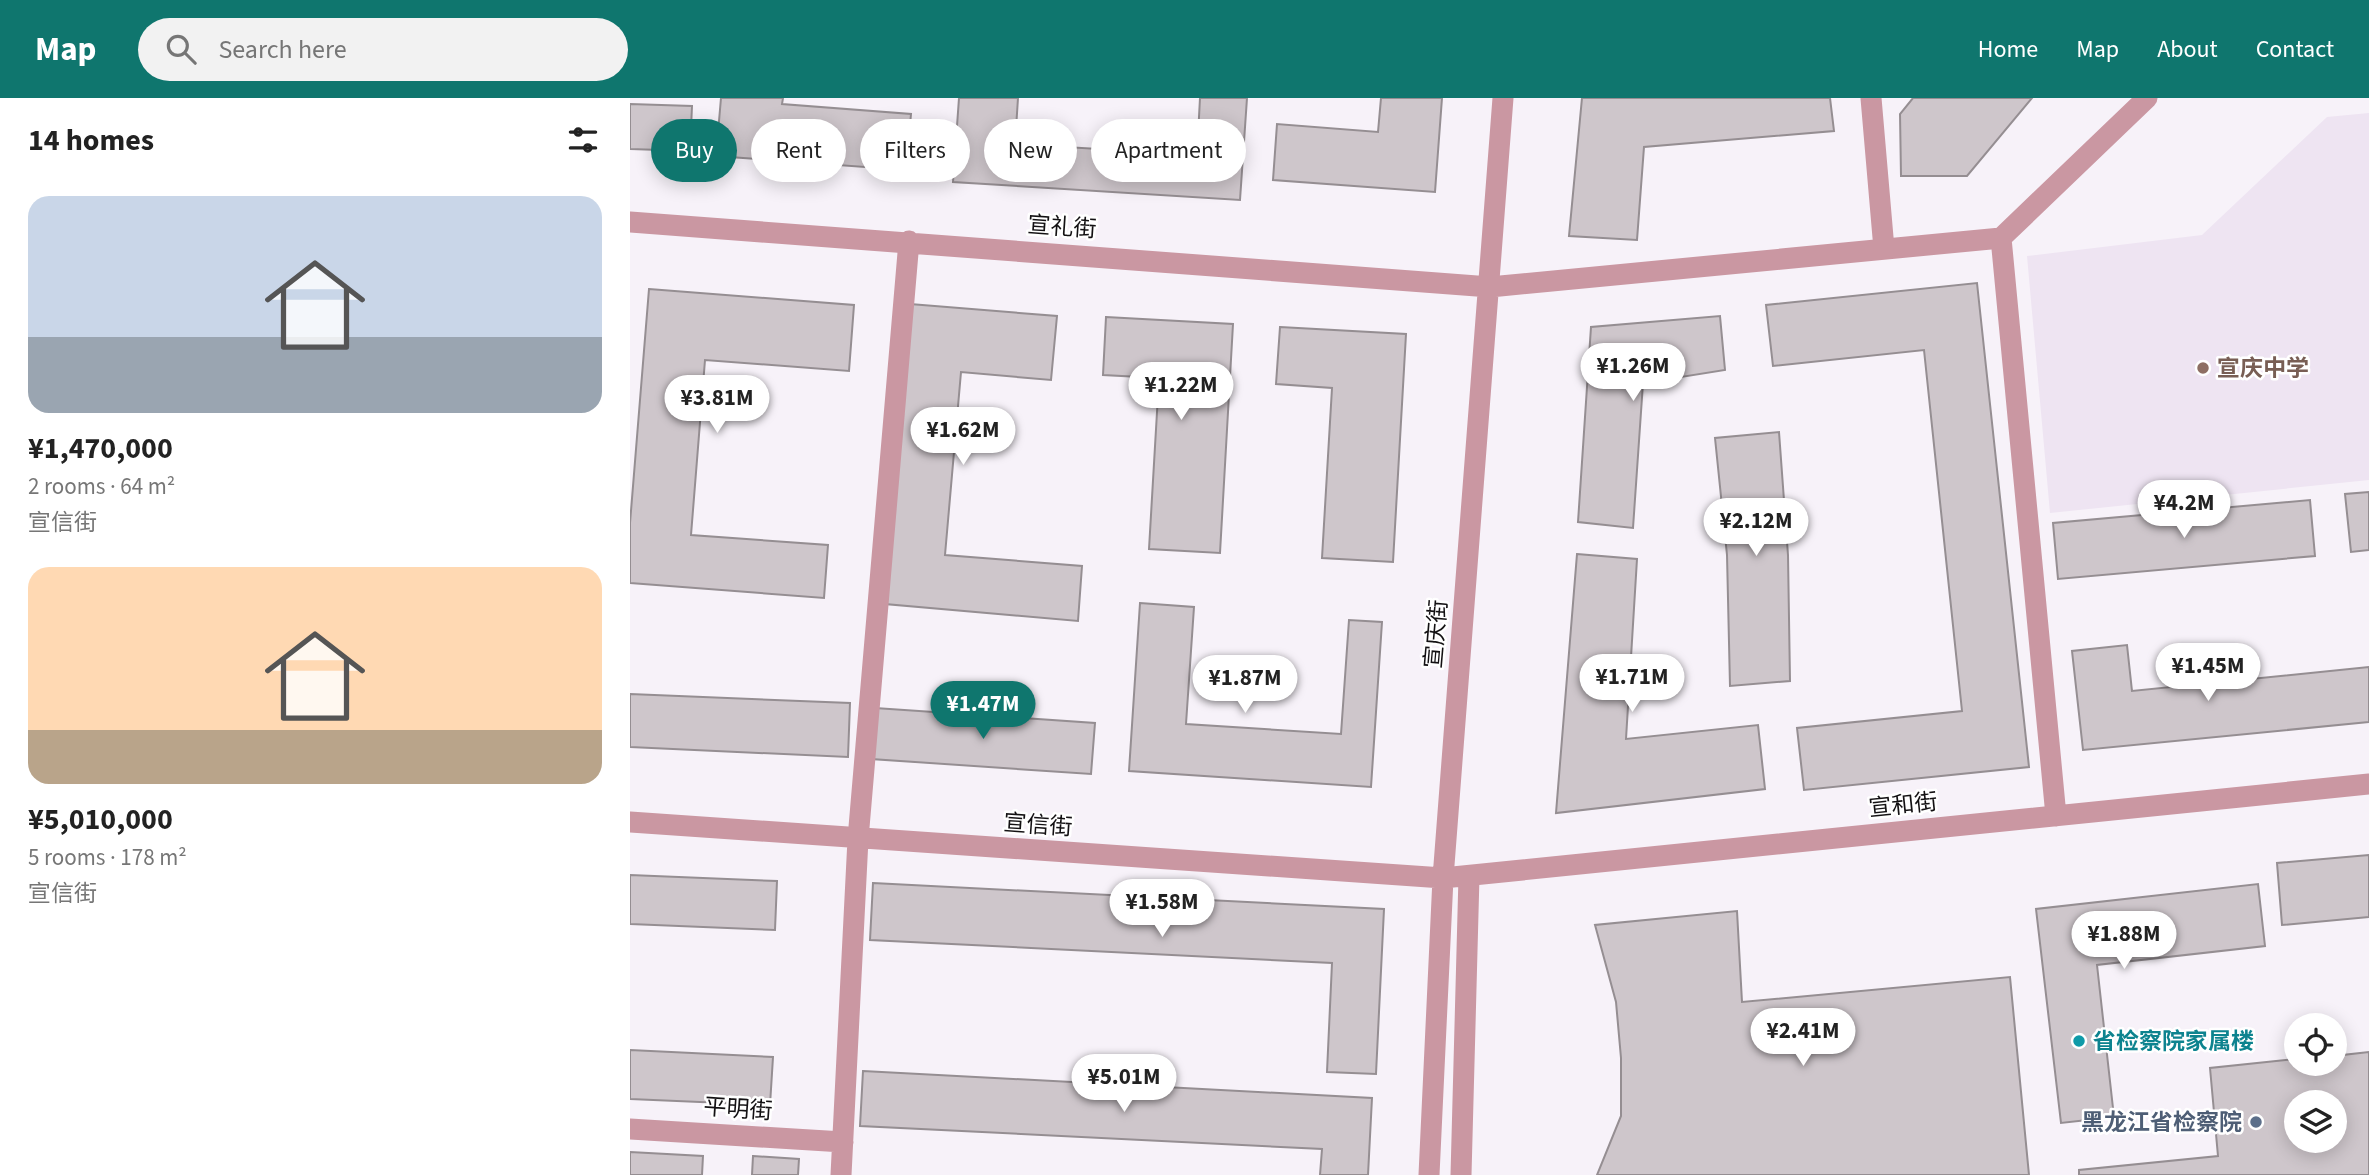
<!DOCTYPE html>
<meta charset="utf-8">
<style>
body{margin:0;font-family:"Source Sans 3","Noto Sans SC",sans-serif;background:#f2f2f2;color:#222;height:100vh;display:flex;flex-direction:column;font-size:26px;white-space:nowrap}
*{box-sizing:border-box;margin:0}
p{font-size:23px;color:#767676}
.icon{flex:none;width:38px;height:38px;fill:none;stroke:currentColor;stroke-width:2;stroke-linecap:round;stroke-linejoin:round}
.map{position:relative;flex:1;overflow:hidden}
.drawer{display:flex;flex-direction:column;background:#fff;width:630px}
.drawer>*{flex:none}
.guide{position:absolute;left:21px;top:21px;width:665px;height:63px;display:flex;gap:14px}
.tools{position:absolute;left:1654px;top:915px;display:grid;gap:14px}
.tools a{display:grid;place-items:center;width:63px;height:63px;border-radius:50%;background:#fff;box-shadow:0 4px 18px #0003;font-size:35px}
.price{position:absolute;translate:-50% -60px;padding:0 16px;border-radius:24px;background:#fff;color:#222;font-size:23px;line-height:46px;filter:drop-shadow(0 2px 4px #0008)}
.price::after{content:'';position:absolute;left:50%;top:42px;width:21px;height:16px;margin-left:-10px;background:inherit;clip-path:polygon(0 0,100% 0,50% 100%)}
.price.selected{background:#0f766e;color:#fff}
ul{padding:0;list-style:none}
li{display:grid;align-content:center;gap:14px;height:371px;padding:0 28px}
li span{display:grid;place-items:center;height:217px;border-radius:21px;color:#555}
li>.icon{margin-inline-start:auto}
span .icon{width:126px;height:126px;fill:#fffc;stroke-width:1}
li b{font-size:30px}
h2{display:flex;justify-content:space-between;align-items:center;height:84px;padding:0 28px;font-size:30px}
.pill{padding:0 24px;border-radius:32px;background:#fff;box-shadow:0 4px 18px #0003;font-size:24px;line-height:63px}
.pill.selected{background:#0f766e;color:#fff}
header{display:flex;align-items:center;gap:42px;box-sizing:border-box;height:98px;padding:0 35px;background:#0f766e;color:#fff}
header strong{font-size:33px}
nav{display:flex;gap:38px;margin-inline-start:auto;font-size:24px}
.search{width:490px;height:63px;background:#f2f2f2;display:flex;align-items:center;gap:18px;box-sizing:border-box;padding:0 24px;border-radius:38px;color:#767676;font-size:26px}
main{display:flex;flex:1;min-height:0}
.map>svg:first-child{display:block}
</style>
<header>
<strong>Map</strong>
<div class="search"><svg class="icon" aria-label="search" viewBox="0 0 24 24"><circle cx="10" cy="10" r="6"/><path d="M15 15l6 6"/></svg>Search here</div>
<nav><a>Home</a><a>Map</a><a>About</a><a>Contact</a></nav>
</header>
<main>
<section class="drawer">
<h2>14 homes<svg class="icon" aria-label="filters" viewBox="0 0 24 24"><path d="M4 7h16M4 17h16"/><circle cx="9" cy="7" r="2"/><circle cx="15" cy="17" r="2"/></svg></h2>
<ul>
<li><span style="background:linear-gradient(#c9d6e8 65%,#9aa5b1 0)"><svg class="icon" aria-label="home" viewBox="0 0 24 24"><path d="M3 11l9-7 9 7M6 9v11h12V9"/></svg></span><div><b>¥1,470,000</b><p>2 rooms · 64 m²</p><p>宣信街</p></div></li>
<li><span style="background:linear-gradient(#ffd9b3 75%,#b9a48a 0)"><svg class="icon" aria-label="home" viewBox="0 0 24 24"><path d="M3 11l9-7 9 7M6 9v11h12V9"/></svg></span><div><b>¥5,010,000</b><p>5 rooms · 178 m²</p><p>宣信街</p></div></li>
</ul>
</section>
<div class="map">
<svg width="1739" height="1077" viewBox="0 0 1739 1077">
<rect width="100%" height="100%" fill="#f7f2f9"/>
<path fill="#eee4f2" d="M1739,15V382L1420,415L1397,158L1572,137L1697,19Z"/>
<path fill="#cec6cb" stroke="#958e92" stroke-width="2" fill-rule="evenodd" d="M91,0H153L152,6L281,16L276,72L86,58Z
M329,0H388L385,46L567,57L570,0H617L610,102L323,84Z
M751,0H812L805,94L643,82L647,26L748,34Z
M952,0H1200L1204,33L1014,49L1007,142L939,138Z
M1283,0H1402L1337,78H1271L1270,16Z
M0,6L62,8L60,53L0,51Z
M1347,185L1399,669L1174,692L1167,630L1332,613L1294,252L1143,268L1136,207Z
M19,191L224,207L219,273L75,262L61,437L198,447L194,500L0,485V425Z
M280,206L427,218L421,282L331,274L315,457L452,468L448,523L255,506Z
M1090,218L1095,272L1013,285L1003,430L948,424L961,229Z
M476,219L603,226L590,455L519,451L529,280L473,277Z
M650,229L776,236L763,464L692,460L702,290L646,286Z
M1149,334L1158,457L1160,583L1100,588L1097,457L1085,340Z
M1739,394V452L1721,454L1715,396Z
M1680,402L1685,458L1428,481L1423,425Z
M947,456L1007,461L996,641L1128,627L1135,691L926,715Z
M510,505L564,509L556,626L711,636L719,522L752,524L741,689L499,673Z
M1497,547L1502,593L1739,569V624L1453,652L1442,553Z
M0,596L220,605L218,659L0,649Z
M245,610L465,625L461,676L241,661Z
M1739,757V819L1652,827L1647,765Z
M0,777L147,783L145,832L0,826Z
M243,785L754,811L746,976L697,974L702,865L240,842Z
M1628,786L1635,848L1467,867L1484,1019L1431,1025L1406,811Z
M1107,813L1112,904L1380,879L1399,1077H967L991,1018V960L986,904L965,827Z
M0,952L143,959L140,1007L0,1001Z
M1739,954V1077H1449V1072L1588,1058L1580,970L1666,961V966H1704V958ZM1666,1004H1704V1043H1666Z
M233,973L742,1000L738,1077H690L692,1051L230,1028Z
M0,1054L73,1058L72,1077H0Z
M123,1058L169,1061L168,1077H122Z"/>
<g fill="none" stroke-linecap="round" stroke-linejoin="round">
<path stroke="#ca97a2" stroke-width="21" d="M1241,0L1254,151
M0,124L860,189L1371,140L1517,0
M1371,140L1426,718
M0,724L813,780L1739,686
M0,1031L213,1044
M211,1077L228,741L279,143
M799,1077L813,780L873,0
M831,1077L839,778"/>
</g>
<circle fill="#8d6e63" stroke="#fff" stroke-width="2.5" cx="1573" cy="270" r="7"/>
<circle fill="#0f9aa8" stroke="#fff" stroke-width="2.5" cx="1449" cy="943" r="7"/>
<circle fill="#5c6f8a" stroke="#fff" stroke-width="2.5" cx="1626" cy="1024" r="7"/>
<g text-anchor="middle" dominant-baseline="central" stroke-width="5" stroke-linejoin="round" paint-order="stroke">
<g font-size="23" fill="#131113" stroke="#fff">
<text transform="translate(432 129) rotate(4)">宣礼街</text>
<text transform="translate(806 536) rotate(-85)">宣庆街</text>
<text transform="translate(1273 707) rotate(-6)">宣和街</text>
<text transform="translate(408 727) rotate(4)">宣信街</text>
<text transform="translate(108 1011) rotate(4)">平明街</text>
</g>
<g font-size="23" font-weight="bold" fill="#785e54" stroke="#fff" text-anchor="start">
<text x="1587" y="270">宣庆中学</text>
</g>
<g font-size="23" font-weight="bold" fill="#0d838f" stroke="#fff" text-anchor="start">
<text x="1463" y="943">省检察院家属楼</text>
</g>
<g font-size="23" font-weight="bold" fill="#4e5e75" stroke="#fff" text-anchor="end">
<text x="1612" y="1024">黑龙江省检察院</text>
</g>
</g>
</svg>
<div class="tools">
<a><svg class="icon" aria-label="locate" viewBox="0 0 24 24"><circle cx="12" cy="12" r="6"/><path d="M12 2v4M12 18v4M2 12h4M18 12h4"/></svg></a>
<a><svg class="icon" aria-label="layers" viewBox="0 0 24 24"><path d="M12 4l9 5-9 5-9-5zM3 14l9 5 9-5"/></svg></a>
</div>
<b class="price" style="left:1003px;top:305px">¥1.26M</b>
<b class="price" style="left:551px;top:324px">¥1.22M</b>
<b class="price" style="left:87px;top:337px">¥3.81M</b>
<b class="price" style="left:333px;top:369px">¥1.62M</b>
<b class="price" style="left:1554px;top:442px">¥4.2M</b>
<b class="price" style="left:1126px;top:460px">¥2.12M</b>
<b class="price" style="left:1578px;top:605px">¥1.45M</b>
<b class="price" style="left:1002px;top:616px">¥1.71M</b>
<b class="price" style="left:615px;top:617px">¥1.87M</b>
<b class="price selected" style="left:353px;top:643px">¥1.47M</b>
<b class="price" style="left:532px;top:841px">¥1.58M</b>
<b class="price" style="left:1494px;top:873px">¥1.88M</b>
<b class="price" style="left:1173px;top:970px">¥2.41M</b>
<b class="price" style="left:494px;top:1016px">¥5.01M</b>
<div class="guide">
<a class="pill selected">Buy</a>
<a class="pill">Rent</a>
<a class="pill">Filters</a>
<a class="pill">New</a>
<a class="pill">Apartment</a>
</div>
</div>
</main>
